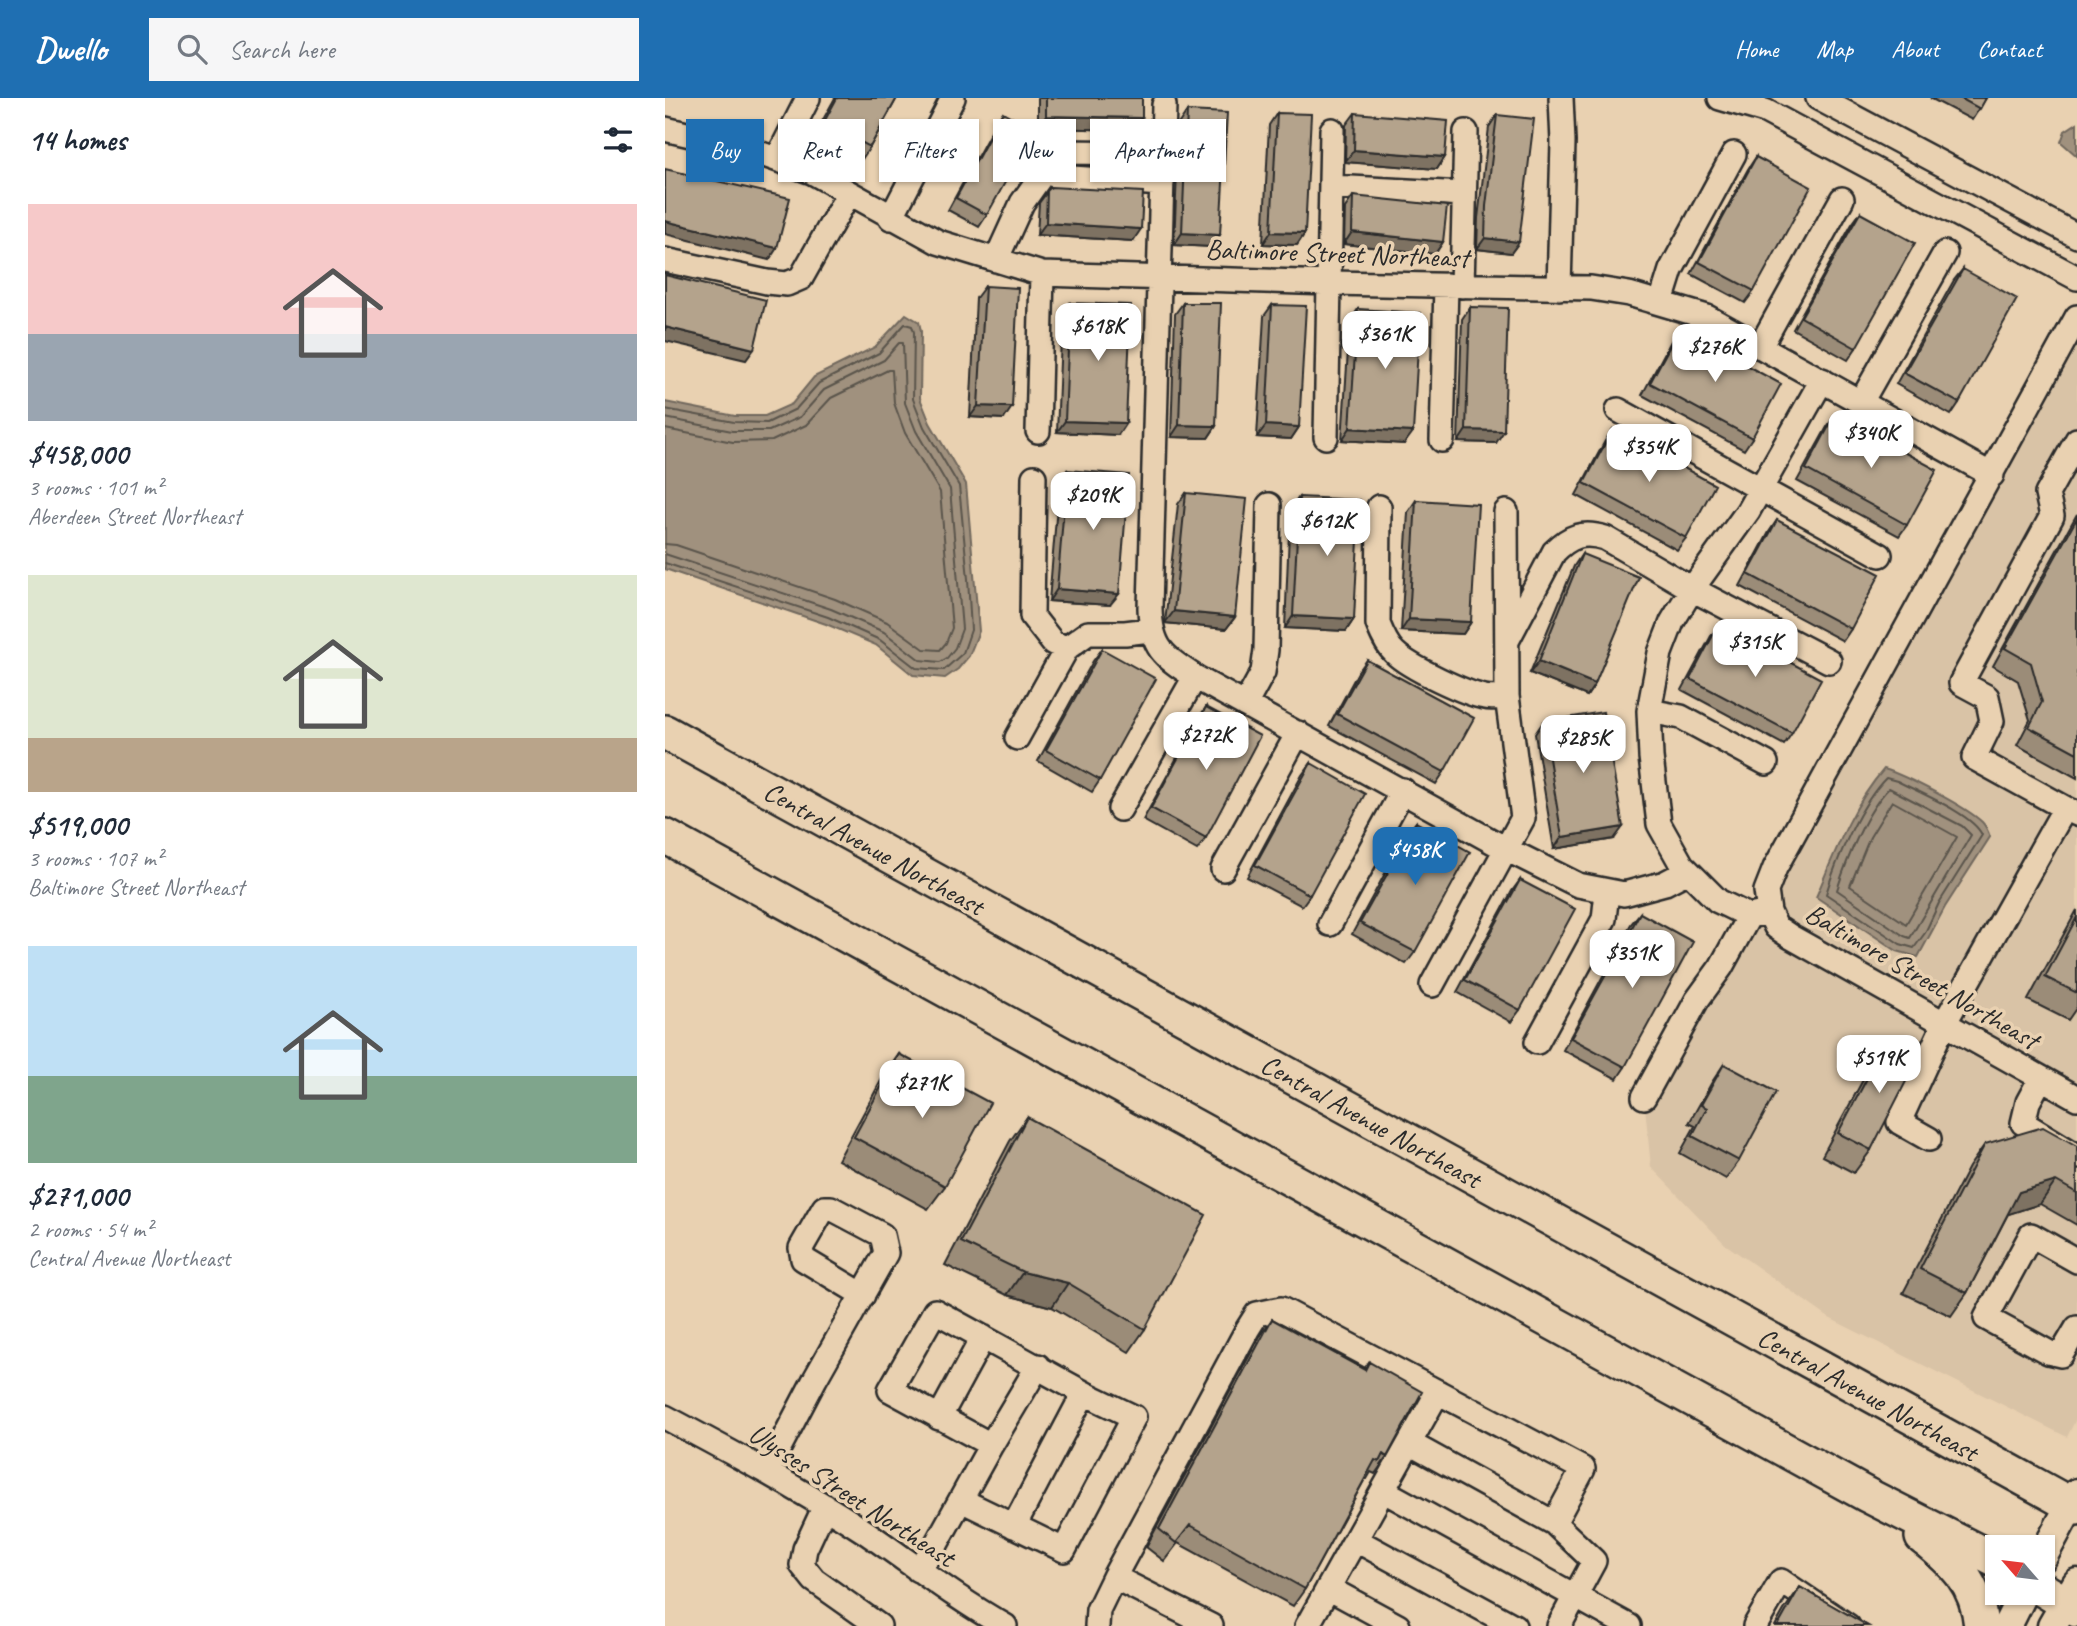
<!DOCTYPE html>
<meta charset="utf-8">
<style>
body{margin:0;font-family:Caveat,sans-serif;background:#f6f6f7;color:#1f2937;height:100vh;display:flex;flex-direction:column;font-size:26px;white-space:nowrap}
*{box-sizing:border-box;margin:0}
p{font-size:23px;color:#747a83}
.icon{flex:none;width:38px;height:38px;fill:none;stroke:currentColor;stroke-width:2;stroke-linecap:round;stroke-linejoin:round}
.map{position:relative;flex:1;overflow:hidden}
.drawer{display:flex;flex-direction:column;background:#fff;width:665px}
.drawer>*{flex:none}
.guide{position:absolute;left:21px;top:21px;width:665px;height:63px;display:flex;gap:14px}
.needle{width:46px;rotate:298deg}
.buttons{position:absolute;left:1320px;top:1437px;display:grid;gap:14px}
.buttons a{display:grid;place-items:center;width:70px;height:70px;border-radius:0px;background:#fff;box-shadow:0 2px 5px #0004;font-size:35px}
.price{position:absolute;translate:-50% -60px;padding:0 16px;border-radius:14px;background:#fff;color:#222;font-size:23px;line-height:46px;filter:drop-shadow(0 2px 4px #0008)}
.price::after{content:'';position:absolute;left:50%;top:42px;width:21px;height:16px;margin-left:-10px;background:inherit;clip-path:polygon(0 0,100% 0,50% 100%)}
.price.current{background:#1f6fb2;color:#fff}
ul{padding:0;list-style:none}
li{display:grid;align-content:center;gap:14px;height:371px;padding:0 28px}
li span{display:grid;place-items:center;height:217px;border-radius:0px;color:#555}
li>.icon{margin-inline-start:auto}
span .icon{width:126px;height:126px;fill:#fffc;stroke-width:1}
li b{font-size:30px}
h2{display:flex;justify-content:space-between;align-items:center;height:84px;padding:0 28px;font-size:30px}
.chip{padding:0 24px;border-radius:0px;background:#fff;box-shadow:0 2px 5px #0004;font-size:24px;line-height:63px}
.chip.current{background:#1f6fb2;color:#fff}
header{display:flex;align-items:center;gap:42px;box-sizing:border-box;height:98px;padding:0 35px;background:#1f6fb2;color:#fff}
header strong{font-size:33px}
nav{display:flex;gap:38px;margin-inline-start:auto;font-size:24px}
.search{width:490px;height:63px;background:#f6f6f7;display:flex;align-items:center;gap:18px;box-sizing:border-box;padding:0 24px;border-radius:0px;color:#747a83;font-size:26px}
main{display:flex;flex:1;min-height:0}
.map>svg:first-child{display:block}
</style>
<header>
<strong>Dwello</strong>
<div class="search"><svg class="icon" aria-label="search" viewBox="0 0 24 24"><circle cx="10" cy="10" r="6"/><path d="M15 15l6 6"/></svg>Search here</div>
<nav><a>Home</a><a>Map</a><a>About</a><a>Contact</a></nav>
</header>
<main>
<section class="drawer">
<h2>14 homes<svg class="icon" aria-label="filters" viewBox="0 0 24 24"><path d="M4 7h16M4 17h16"/><circle cx="9" cy="7" r="2"/><circle cx="15" cy="17" r="2"/></svg></h2>
<ul>
<li><span style="background:linear-gradient(#f6c9c9 60%,#9aa5b1 0)"><svg class="icon" aria-label="home" viewBox="0 0 24 24"><path d="M3 11l9-7 9 7M6 9v11h12V9"/></svg></span><div><b>$458,000</b><p>3 rooms · 101 m²</p><p>Aberdeen Street Northeast</p></div></li>
<li><span style="background:linear-gradient(#dfe7d0 75%,#b9a48a 0)"><svg class="icon" aria-label="home" viewBox="0 0 24 24"><path d="M3 11l9-7 9 7M6 9v11h12V9"/></svg></span><div><b>$519,000</b><p>3 rooms · 107 m²</p><p>Baltimore Street Northeast</p></div></li>
<li><span style="background:linear-gradient(#bfe0f5 60%,#7fa58c 0)"><svg class="icon" aria-label="home" viewBox="0 0 24 24"><path d="M3 11l9-7 9 7M6 9v11h12V9"/></svg></span><div><b>$271,000</b><p>2 rooms · 54 m²</p><p>Central Avenue Northeast</p></div></li>
</ul>
</section>
<div class="map">
<svg width="1412" height="1528" viewBox="0 0 1412 1528">
<rect width="100%" height="100%" fill="#e9d1b1"/>
<filter id="ink" filterUnits="userSpaceOnUse"><feTurbulence type="fractalNoise" baseFrequency=".0143" numOctaves="2"/><feDisplacementMap in="SourceGraphic" scale="14" xChannelSelector="R" yChannelSelector="G"/><feConvolveMatrix kernelMatrix="1 2 1 2 8 2 1 2 1" color-interpolation-filters="sRGB"/></filter>
<g filter="url(#ink)">
<path fill="#d9c3a6" d="M1412,217V1319L1402,1339L1164,1220L1060,1146L986,1069L979,999Z"/>
<path fill="#a0917e" stroke="#71685d" stroke-width="2" d="M1412,25V58L1396,44L1400,33Z
M241,216L254,224L256,233L255,300L265,325L301,386L314,533L304,558L293,571L280,580L248,577L211,547L161,526L0,471V304L70,318H100L127,306L149,279L210,249Z
M1219,671C1241,678 1300,708 1317,724C1321,728 1323,733 1325,739L1280,809L1253,859L1232,853L1151,799C1170,754 1187,708 1219,671Z"/>
<g fill="none" stroke-linecap="round" stroke-linejoin="round">
<path stroke="#5a544c" stroke-width="2" d="M0,311L69,324L102,325L131,311L154,285L214,255L240,226L247,228L249,234L248,301L259,329L294,388L303,481L306,532L298,555L279,572L251,570L215,542L163,519L0,465
M0,320L67,333H104L135,319L159,292L219,262L234,245H238L240,305L251,333L285,391L297,531L290,550L282,560L275,564L255,562L219,534L166,511L0,456
M0,331L68,344L107,343L141,327L166,300L223,272H227L229,305L240,335L275,394L287,530L281,545L275,552L259,551L222,524L170,501L11,447L0,446
M1221,680L1232,683C1253,694 1308,716 1317,737L1274,805L1260,835L1249,850L1235,846L1161,796C1171,762 1196,705 1221,680Z
M1224,690L1297,728L1306,737L1245,840L1239,838L1172,792C1182,761 1201,713 1224,690Z
M1227,703L1292,739L1241,826L1185,788L1205,739Z"/>
<defs>
<path id="minor" d="M1055,0L1100,13L1412,180
M1153,0L1412,138
M499,7L485,510C486,550 498,558 530,579L841,751L913,787L959,796L1000,785L1021,774
M0,31L77,49L147,74L273,144L377,176L666,185L926,190L964,196L1042,219L1327,377
M112,61L143,0
M383,67L392,79L497,86
M667,89L799,96
M226,120L288,0
M0,162L102,184L122,186L136,180L184,95
M331,162L357,105L393,54L498,55
M797,188L801,34
M894,190L898,44L896,0
M996,204L1006,172L1069,56
M1095,249L1177,101
M1157,282L1083,413L1027,491L1007,524L995,555L984,613L986,659L994,726L1017,767L1053,803L1084,818L1104,814L1111,829L1126,839L1412,1000
M1196,304L1280,155
M953,312L1215,457
M373,333L377,176
M661,339L667,32
M777,342L781,187
M369,379L367,518L388,545L402,550
M714,409L713,526C717,536 722,548 730,555C744,569 801,596 820,599C827,601 835,599 842,598
M842,543L889,454C905,438 918,433 940,440L1027,491L1164,563
M580,607L598,574L601,552L604,407
M984,613L1016,619L1101,665
M352,640L402,550L423,535H460L485,532
M1400,710L1309,660L1327,623L1322,599L1296,585L1387,418L1382,396L1412,342
M455,711L530,579
M558,771L633,635
M1104,814L1101,793L1110,770L1412,219
M665,826L738,692
M767,887L858,720L842,598L841,414
M872,944L939,821L942,794
M1376,980L1363,1004L1358,1025L1412,1058
M979,999L1032,902L1056,869L1084,818
M1264,1041L1234,1024L1279,926L1383,740L1400,710L1412,716
M1412,1163L1366,1137L1321,1220L1383,1254L1396,1257L1412,1230
M0,1319C68,1355 135,1391 199,1433C246,1465 290,1500 340,1528
M274,1320L318,1239
M746,1346L889,1425
M102,1373L150,1281L221,1155L217,1137L166,1110H159L136,1150L138,1161L198,1197
M719,1393L964,1528
M296,1402L399,1452L469,1319L419,1295L270,1213L225,1292L326,1347
M160,1408L140,1451L137,1467L149,1482L214,1528
M349,1428L419,1295
M691,1442L849,1528
M253,1472L269,1450L326,1347L373,1268
M449,1479L546,1528
M663,1490L733,1528
M432,1528L433,1512L449,1479L582,1232L592,1216L616,1211L918,1371L889,1425L929,1463L894,1528
M642,1528L773,1294
M1090,1528L1116,1483L1183,1528"/>
<path id="major" d="M1377,1460L1412,1395
M1342,1528L1359,1494
M1387,1528L1412,1485"/>
<path id="highway" d="M0,634L1412,1410
M0,738L1202,1397L1332,1463
M1257,1439C1289,1464 1312,1485 1316,1528
M1377,1491L1412,1512"/>
</defs>
<use href="#minor" stroke="#2b2b2b" stroke-width="28"/>
<use href="#major" stroke="#2b2b2b" stroke-width="33"/>
<use href="#highway" stroke="#2b2b2b" stroke-width="38"/>
<use href="#minor" stroke="#e9d1b1" stroke-width="23"/>
<use href="#major" stroke="#e9d1b1" stroke-width="28"/>
<use href="#highway" stroke="#e9d1b1" stroke-width="33"/>
</g>
<path fill="#9b8c78" stroke="#2b2b2b" stroke-width="2" d="M170,0H232L205,49L197,61L150,36Z
M373,0H477V20L468,32L373,30Z
M1265,0H1321L1307,22Z
M522,13L547,149L509,147L514,25Z
M338,14L322,117L314,129L283,112L330,26Z
M612,15L640,135L632,147L598,146L604,27Z
M690,15L780,59L772,71L680,64L681,27Z
M832,17L854,144L846,155L812,151L813,120L824,29Z
M1091,59L1089,193L1080,205L1026,176L1083,71Z
M386,89L468,143L372,137L374,105Z
M688,98L778,144L770,156L679,146L680,110Z
M1195,115L1191,250L1183,262L1128,231L1187,126Z
M1298,171L1294,305L1286,317L1231,286L1289,182Z
M320,188L339,321L305,319L311,200Z
M405,205L453,337L392,334L397,217Z
M518,205L551,328L543,340L506,339L510,216Z
M607,207L634,329L626,341L592,339L599,218Z
M805,209L831,345L793,344L797,221Z
M693,211L739,346L677,342L685,223Z
M1014,231L1087,340L1079,352L977,297L1006,243Z
M1170,317L1242,427L1234,438L1132,383L1162,329Z
M948,331L1021,440L1012,452L911,397L940,343Z
M402,372L445,507L384,503L394,384Z
M521,395L570,519L561,531L500,525L513,406Z
M634,399L689,521L681,533L620,530L625,411Z
M751,402L806,524L798,536L736,533L743,414Z
M1412,416V680L1352,647L1365,622L1353,583L1328,568Z
M1112,422L1186,531L1178,543L1075,488L1104,434Z
M917,456L930,586L922,598L865,575L909,468Z
M1054,526L1127,635L1119,647L1017,592L1046,538Z
M437,551L435,682L427,694L373,663L428,563Z
M702,562L779,674L771,686L664,628L693,574Z
M541,609V740L532,752L478,722L533,621Z
M878,624L949,741L889,751L870,636Z
M646,665L645,797L637,808L582,779L637,677Z
M751,724L750,854L741,866L687,836L742,735Z
M855,782V912L846,924L792,894L847,793Z
M1412,812V909L1403,922L1363,902Z
M975,815L960,969L952,981L898,952L966,826Z
M1223,941L1206,1052L1189,1075L1157,1058L1207,965Z
M234,956L280,1088L263,1111L173,1062L218,979Z
M1059,966L1074,1063L1061,1081L1015,1055L1030,1028L1024,1025L1047,984Z
M362,1019L480,1231L464,1254L387,1209L342,1197L280,1167L345,1043Z
M1320,1046L1412,1048V1127L1375,1106L1343,1116L1302,1195L1286,1218L1238,1195L1304,1069Z
M607,1221L699,1271L704,1264L722,1359L710,1376L706,1374L702,1381H700L640,1491L628,1508L513,1445L499,1463L481,1449L595,1238Z
M1135,1489L1203,1528H1110L1119,1512Z"/>
<path fill="#7e7262" stroke="#2b2b2b" stroke-width="2" d="M381,18L477,20L468,32L373,30Z
M689,52L780,59L772,71L680,64Z
M0,123L112,150L104,162L0,136Z
M381,125L476,131L468,143L372,137Z
M606,134L640,135L632,147L598,146Z
M687,134L778,144L770,156L679,146Z
M517,135L555,137L547,149L509,147Z
M820,140L854,144L846,155L812,151Z
M0,229L89,251L81,262L0,243Z
M313,308L347,309L339,321L305,319Z
M400,323L461,325L453,337L392,334Z
M514,327L551,328L543,340L506,339Z
M601,327L634,329L626,341L592,339Z
M685,330L748,334L739,346L677,342Z
M801,332L839,333L831,345L793,344Z
M392,491L454,496L445,507L384,503Z
M509,513L570,519L561,531L500,525Z
M628,518L689,521L681,533L620,530Z
M744,521L806,524L798,536L736,533Z
M874,563L930,586L922,598L865,575Z
M958,729L949,741L889,751L897,739Z
M1391,1083L1375,1106L1338,1118L1354,1094Z
M358,1174L403,1185L387,1209L342,1197Z"/>
<path fill="#b4a38c" stroke="#2b2b2b" stroke-width="2" d="M172,0H232L205,49L159,24Z
M381,0H477V20L381,18Z
M1295,0H1321L1315,11Z
M522,13L562,15L555,137L517,135Z
M338,14L369,32L322,117L291,100Z
M612,15L646,16L640,135L606,134Z
M690,15L783,23L780,59L689,52Z
M832,17L869,21L854,144L820,140L821,108Z
M1091,59L1146,89L1089,193L1034,164Z
M0,71L125,100L112,150L0,123Z
M386,89L478,94L476,131L381,125L382,93Z
M688,98L782,108L778,144L687,134Z
M1195,115L1250,145L1191,250L1136,219Z
M1298,171L1352,201L1294,305L1239,275Z
M0,177L101,202L89,251L0,229Z
M320,188L353,190L347,309L313,308Z
M405,205L466,207L461,325L400,323Z
M518,205H556L551,328L514,327Z
M607,207L641,208L634,329L601,327Z
M805,209L843,210L839,333L801,332Z
M693,211L755,215L748,334L685,330Z
M1014,231L1116,286L1087,340L985,285Z
M1170,317L1272,372L1242,427L1141,371Z
M948,331L1050,387L1021,440L919,385Z
M402,372L464,377L454,496L392,491Z
M521,395L582,401L570,519L509,513Z
M634,399L695,402L689,521L628,518Z
M751,402L813,406L806,524L744,521Z
M1412,420V655L1364,629L1377,604L1366,565L1340,550Z
M1112,422L1215,476L1186,531L1083,476Z
M917,456L974,479L930,586L874,563Z
M1054,526L1156,581L1127,635L1025,581Z
M437,551L491,581L435,682L381,652Z
M702,562L809,620L779,674L672,616Z
M541,609L595,638L541,740L486,710Z
M938,614L958,729L897,739L878,624Z
M646,665L700,696L645,797L590,767Z
M751,724L805,754L750,854L695,825Z
M855,782L910,811L855,912L800,882Z
M975,815L1028,844L960,969L906,940Z
M1412,819V895L1380,879Z
M1223,941L1254,958L1206,1052L1173,1035Z
M234,956L325,1005L280,1088L189,1039Z
M1059,966L1111,994L1074,1063L1027,1038L1042,1010L1036,1007Z
M362,1019L541,1117L480,1231L403,1185L358,1174L296,1144Z
M1378,1029L1412,1048V1095L1391,1083L1354,1094L1302,1195L1255,1171L1320,1046Z
M607,1221L700,1272L704,1264L757,1294L722,1359L718,1356L714,1364L710,1362L640,1491L525,1427L511,1445L494,1431Z
M1135,1489L1203,1528H1113Z"/>
</g>
<g text-anchor="middle" dominant-baseline="central" stroke-width="7" stroke-linejoin="round" paint-order="stroke">
<g font-size="28" fill="#2b2b2b" stroke="#e9d1b1">
<text transform="translate(672 155) rotate(2)">Baltimore Street Northeast</text>
<text transform="translate(209 750) rotate(29)">Central Avenue Northeast</text>
<text transform="translate(1257 878) rotate(30)">Baltimore Street Northeast</text>
<text transform="translate(706 1023) rotate(29)">Central Avenue Northeast</text>
<text transform="translate(1203 1296) rotate(29)">Central Avenue Northeast</text>
<text transform="translate(187 1397) rotate(33)">Ulysses Street Northeast</text>
</g>
</g>
</svg>
<div class="buttons">
<a><svg class="needle" viewBox="-14 -14 28 28"><path d="M0-13l5 13h-10z" fill="#e53935"/><path d="M0 13l5-13h-10z" fill="#747a83"/></svg></a>
</div>
<b class="price" style="left:433px;top:265px">$618K</b>
<b class="price" style="left:720px;top:273px">$361K</b>
<b class="price" style="left:1050px;top:286px">$276K</b>
<b class="price" style="left:1206px;top:372px">$340K</b>
<b class="price" style="left:984px;top:386px">$354K</b>
<b class="price" style="left:428px;top:434px">$209K</b>
<b class="price" style="left:662px;top:460px">$612K</b>
<b class="price" style="left:1090px;top:581px">$315K</b>
<b class="price" style="left:541px;top:674px">$272K</b>
<b class="price" style="left:918px;top:677px">$285K</b>
<b class="price current" style="left:750px;top:789px">$458K</b>
<b class="price" style="left:967px;top:892px">$351K</b>
<b class="price" style="left:1214px;top:997px">$519K</b>
<b class="price" style="left:257px;top:1022px">$271K</b>
<div class="guide">
<a class="chip current">Buy</a>
<a class="chip">Rent</a>
<a class="chip">Filters</a>
<a class="chip">New</a>
<a class="chip">Apartment</a>
</div>
</div>
</main>
